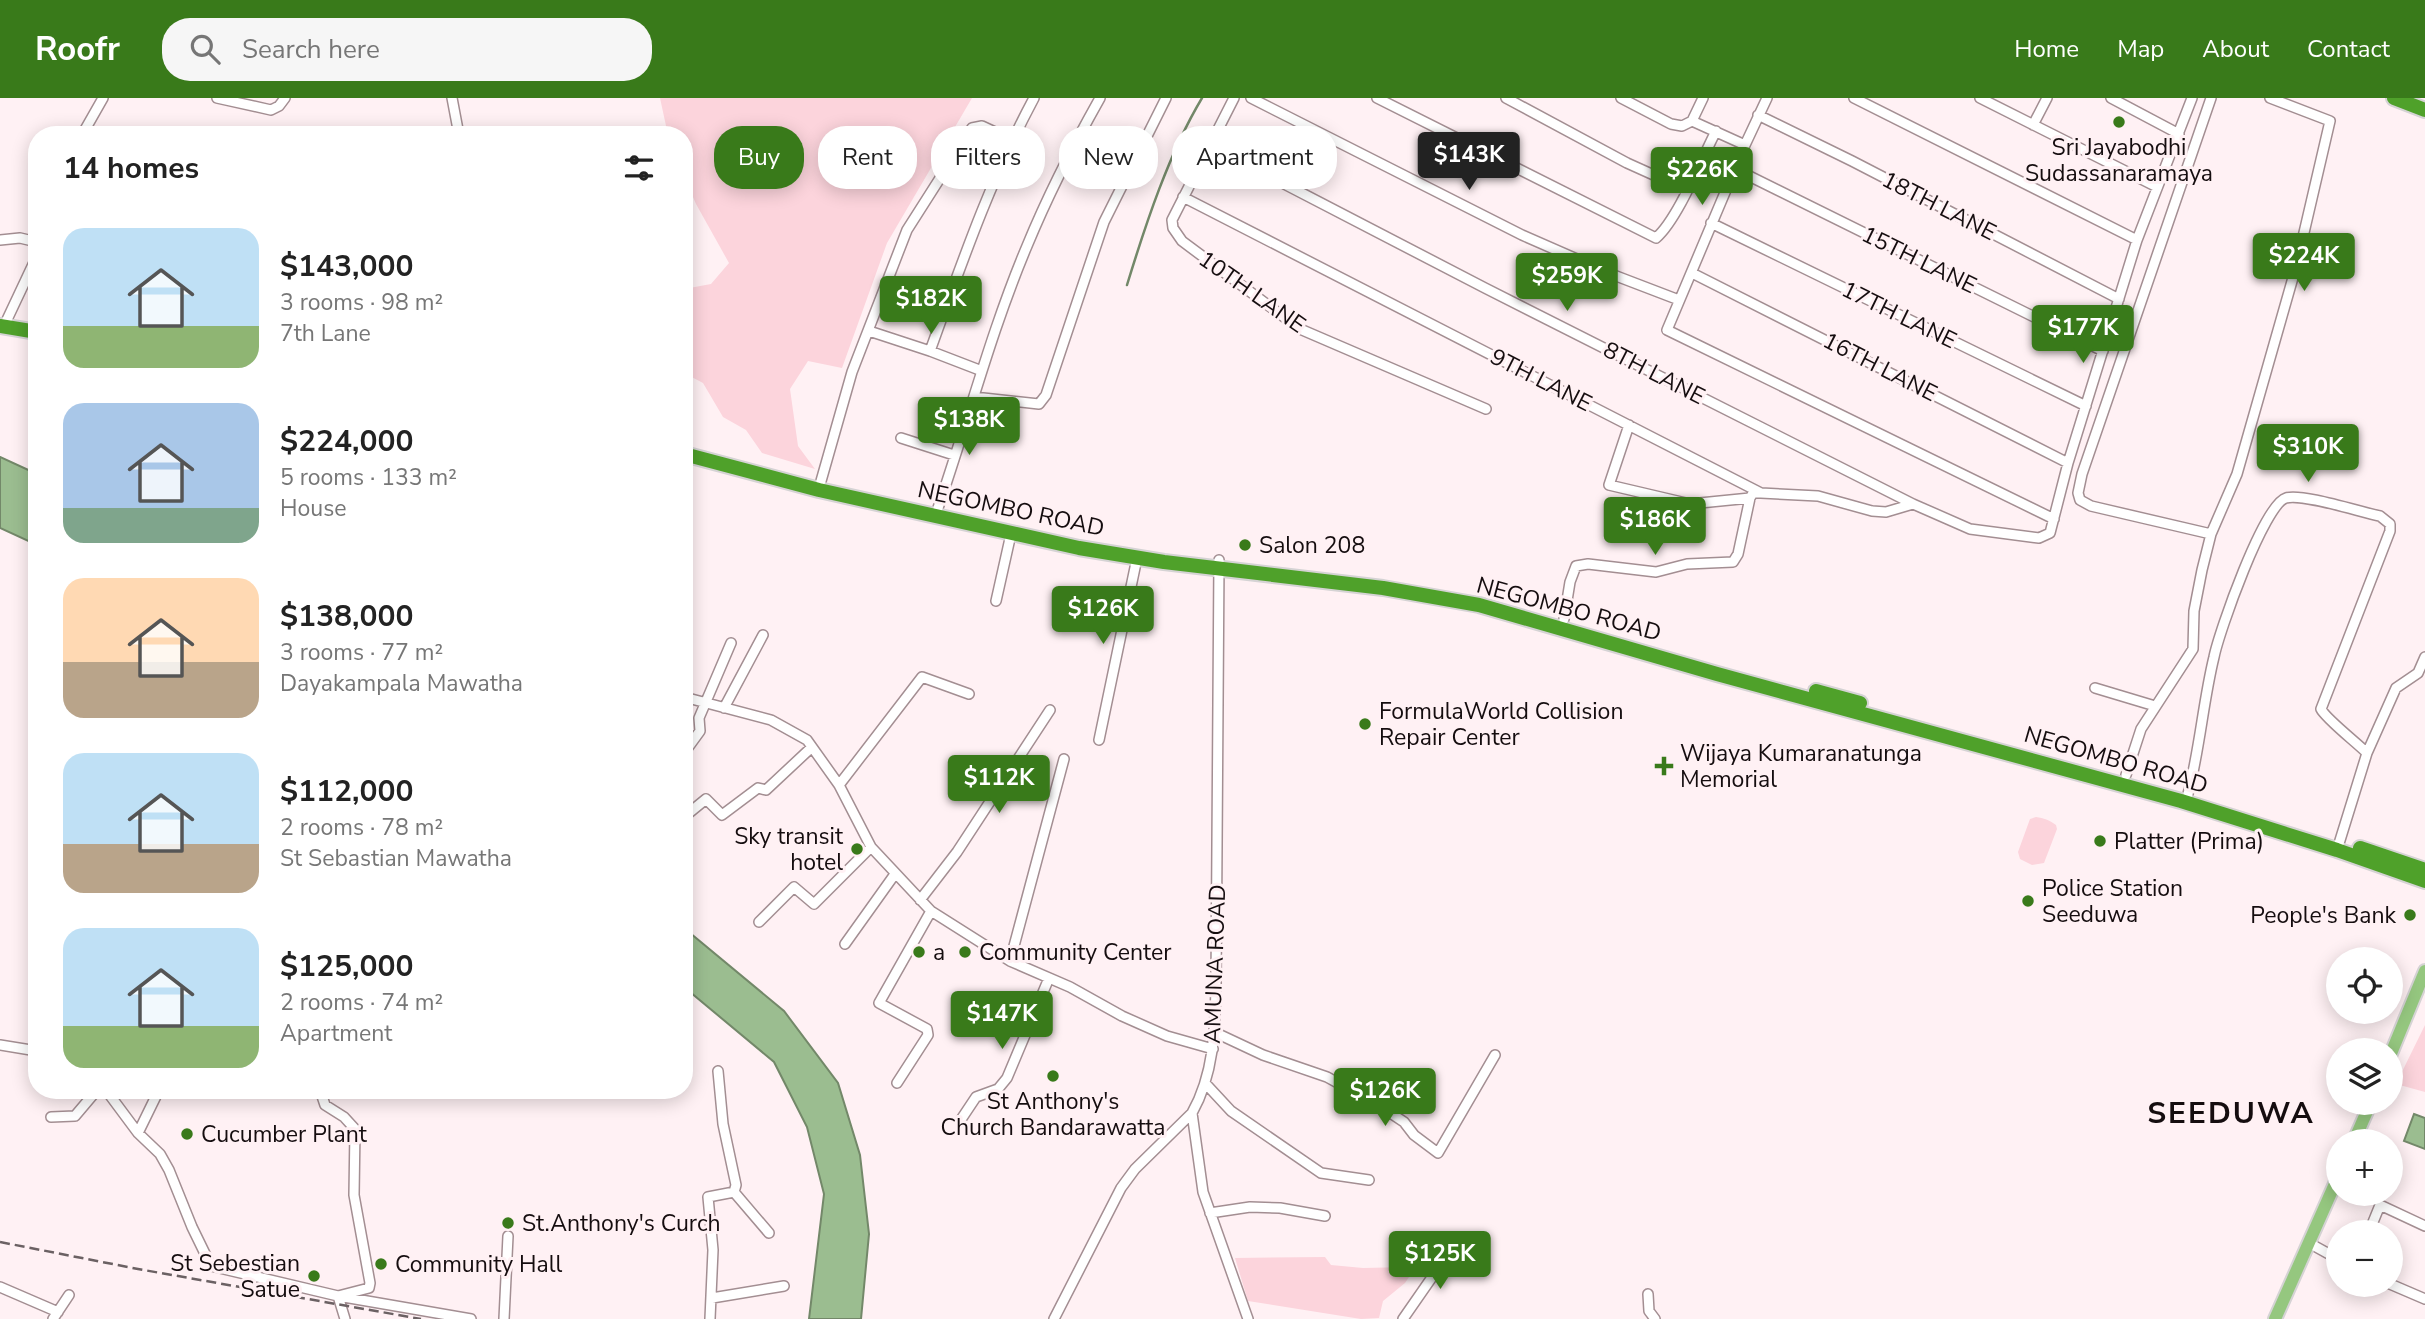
<!DOCTYPE html>
<meta charset="utf-8">
<style>
body{margin:0;font-family:"Nunito Sans",sans-serif;background:#f6f6f6;color:#222;height:100vh;display:flex;flex-direction:column;font-size:26px;white-space:nowrap}
*{box-sizing:border-box;margin:0}
p{font-size:23px;color:#767676}
.icon{flex:none;width:38px;height:38px;fill:none;stroke:currentColor;stroke-width:2;stroke-linecap:round;stroke-linejoin:round}
.map{position:relative;flex:1;overflow:hidden}
.sheet{position:absolute;left:28px;top:28px;width:665px;height:973px;display:flex;flex-direction:column;background:#fff;border-radius:28px;box-shadow:0 4px 18px #0003}
.sheet>*{flex:none}
.top-card{position:absolute;left:714px;top:28px;width:665px;height:63px;display:flex;gap:14px}
.buttons{position:absolute;left:2326px;top:849px;display:grid;gap:14px}
.buttons a{display:grid;place-items:center;width:77px;height:77px;border-radius:50%;background:#fff;box-shadow:0 4px 18px #0003;font-size:35px}
.price{position:absolute;translate:-50% -60px;padding:0 16px;border-radius:7px;background:#397a1a;color:#fff;font-size:23px;line-height:46px;filter:drop-shadow(0 2px 4px #0008)}
.price::after{content:'';position:absolute;left:50%;top:42px;width:21px;height:16px;margin-left:-10px;background:inherit;clip-path:polygon(0 0,100% 0,50% 100%)}
.price.current{background:#222;color:#fff}
ul{padding:0;list-style:none}
li{display:flex;align-items:center;gap:21px;height:175px;padding:0 35px}
li span{display:grid;place-items:center;flex:none;width:196px;height:140px;border-radius:21px;color:#555}
li>.icon{margin-inline-start:auto}
span .icon{width:84px;height:84px;fill:#fffc;stroke-width:1}
li b{font-size:30px}
h2{display:flex;justify-content:space-between;align-items:center;height:84px;padding:0 35px;font-size:30px}
.tag{padding:0 24px;border-radius:28px;background:#fff;box-shadow:0 4px 18px #0003;font-size:24px;line-height:63px}
.tag.current{background:#397a1a;color:#fff}
header{display:flex;align-items:center;gap:42px;box-sizing:border-box;height:98px;padding:0 35px;background:#397a1a;color:#fff}
header strong{font-size:33px}
nav{display:flex;gap:38px;margin-inline-start:auto;font-size:24px}
.search{width:490px;height:63px;background:#f6f6f6;display:flex;align-items:center;gap:18px;box-sizing:border-box;padding:0 24px;border-radius:28px;color:#767676;font-size:26px}
.map>svg:first-child{display:block}
</style>
<header>
<strong>Roofr</strong>
<div class="search"><svg class="icon" aria-label="search" viewBox="0 0 24 24"><circle cx="10" cy="10" r="6"/><path d="M15 15l6 6"/></svg>Search here</div>
<nav><a>Home</a><a>Map</a><a>About</a><a>Contact</a></nav>
</header>
<div class="map">
<svg width="2425" height="1221" viewBox="0 0 2425 1221">
<rect width="100%" height="100%" fill="#fff1f4"/>
<path fill="#fcd4dc" d="M660,0H972L887,145L842,270L808,263L790,291L798,348L815,371L762,355L746,332L723,319L703,285L684,275V191L711,186L729,165L696,106L684,78V37H668Z
M2036,719C2044,720 2049,722 2056,727L2057,731L2044,765L2032,767L2020,761L2018,754L2030,721Z
M2425,927V994L2396,986Z
M1325,1159L1331,1167L1363,1170L1408,1169L1411,1176L1405,1185L1383,1203L1379,1220L1361,1221L1248,1203L1235,1160Z"/>
<path fill="#9bbd90" stroke="#738869" stroke-width="2" d="M0,359L37,376V447L0,430Z
M684,830L784,913L838,985L860,1057L869,1136L861,1221H809L824,1096L807,1029L774,964L684,889Z
M2414,1016L2425,1020V1051L2404,1043Z"/>
<g fill="none" stroke-linecap="round" stroke-linejoin="round">
<path stroke="#738869" stroke-width="2.5" d="M1127,187C1146,125 1169,55 1202,0"/>
<defs>
<path id="minor" d="M217,0L271,12L279,8L285,0
M452,0L459,37
M1234,0L1172,122L1173,130L1182,143L1300,231L1486,311
M1251,0L1522,137L1611,176L1679,202
M1377,0L1656,140C1678,121 1702,60 1716,33
M1506,0L1627,65L1687,92
M1621,0L1671,26L1682,28L1692,23L1745,47
M1767,0L1745,47L1667,232L2054,421
M1854,0L2137,142
M1980,0L2157,89
M2111,0L2179,36
M2211,0L2082,376L2078,395L2080,402L2091,408L2211,436
M1758,17L1852,63L2119,201
M1692,23L1703,0
M2033,27L2047,0
M82,37L103,0
M1209,47L1485,190L1913,406L1970,431L2039,440L2050,435L2068,365L2137,142L2192,0
M1735,71L2103,253
M1183,99L1761,395L1818,398L1872,413L1886,414L1913,406
M1711,125L2086,308
M0,142L20,140L37,144
M1692,175L2068,365
M4,228L37,158
M869,233L930,253L982,273
M930,253C961,167 991,80 1034,0
M974,299L1039,306L1046,297L1104,124L1166,0
M1629,327L1609,387L1690,406L1750,400
M901,340L954,357
M821,383L852,274L907,132L972,30L982,28L1012,42
M938,410C968,323 991,233 1027,148C1048,97 1073,48 1100,0
M996,503L1011,436
M1564,521L1570,484L1576,468L1588,466L1656,474L1687,466L1733,464L1738,456L1750,400L1753,395H1761
M2095,590L2155,608
M684,599L771,622L807,642L839,687L871,749L931,813L1010,863L1070,889L1122,918L1167,938L1213,951
M724,610L763,537
M1099,642L1137,460
M684,655L700,633L699,620L731,545
M2126,677L2141,631L2193,551L2194,513L2202,472L2211,436L2237,376L2296,169L2330,23L2270,0
M839,687L922,579L969,596
M2188,696C2200,650 2203,604 2214,559C2219,534 2264,406 2286,400C2302,395 2360,414 2380,418L2390,426V433L2321,611C2325,620 2357,645 2367,655
M684,719L706,701L722,717L758,690L766,692L812,649
M2337,752L2367,655L2396,590L2418,575L2425,559
M920,802L957,754L1050,612
M759,824L794,789L814,806L871,749
M845,846L895,776
M1010,863L1064,661
M1214,934L1263,957L1327,979L1380,1008L1404,1024L1414,1037L1438,1055L1495,957
M0,947L37,953
M897,985L928,937L927,931L879,905L931,813
M1205,985L1231,1013L1321,1075L1369,1082
M106,992L138,1035L160,1056L169,1072L192,1129L211,1168L338,1198L471,1221
M320,992L325,1007L344,1019L355,1031L354,1097L370,1185L369,1190L338,1198L345,1221
M1192,1015L1203,1094L1248,1221
M51,1019L75,1018L97,992
M960,1023L976,999L998,991L1007,980L1049,880
M138,1035L159,992
M734,1094L769,1135
M1210,1115L1250,1109L1280,1110L1325,1118
M2369,1134L2380,1107L2425,1128
M2309,1145L2338,1161
M2390,1186L2425,1201
M0,1189L58,1214
M1648,1196L1649,1213L1655,1221
M712,1200L784,1188
M53,1221L69,1197
M504,1221L508,1138
M710,1221L713,1152L708,1099L734,1094L736,1087L723,1026L718,973
M1054,1221L1121,1090L1135,1071L1192,1015C1214,976 1215,932 1216,889L1219,462
M1403,1221L1453,1149"/>
<path id="major" d="M2390,958L2425,873
M2354,1043L2371,1004
M2275,1221L2338,1079"/>
<path id="highway" d="M2394,0L2425,12
M0,228L37,234
M684,356L819,392L1079,450L1164,464L1383,490L1479,507L1717,576L2181,703L2337,752L2425,783
M1816,593L1860,605
M2360,750L2425,772"/>
</defs>
<use href="#minor" stroke="#a38e92" stroke-width="12"/>
<use href="#major" stroke="#d5d3d4" stroke-width="16"/>
<use href="#highway" stroke="#d5d3d4" stroke-width="18"/>
<use href="#minor" stroke="#fff" stroke-width="9"/>
<use href="#major" stroke="#95c77f" stroke-width="12"/>
<use href="#highway" stroke="#4fa12a" stroke-width="14"/>
<path stroke="#6b6163" stroke-width="2.5" stroke-dasharray="10 5" stroke-linecap="butt" d="M0,1144L138,1171L421,1221"/>
</g>
<g fill="#397a1a" stroke="#fff1f4" stroke-width="2.5">
<circle cx="2119" cy="24" r="7"/>
<circle cx="1245" cy="447" r="7"/>
<circle cx="1365" cy="626" r="7"/>
<path d="M1660.5 657.5h7v7h7v7h-7v7h-7v-7h-7v-7h7z"/>
<circle cx="2100" cy="743" r="7"/>
<circle cx="857" cy="751" r="7"/>
<circle cx="2028" cy="803" r="7"/>
<circle cx="2410" cy="817" r="7"/>
<circle cx="919" cy="854" r="7"/>
<circle cx="965" cy="854" r="7"/>
<circle cx="1053" cy="978" r="7"/>
<circle cx="187" cy="1036" r="7"/>
<circle cx="508" cy="1125" r="7"/>
<circle cx="381" cy="1166" r="7"/>
<circle cx="314" cy="1178" r="7"/>
</g>
<g text-anchor="middle" dominant-baseline="central" stroke-width="6" stroke-linejoin="round" paint-order="stroke">
<g font-size="23" fill="#150d0f" stroke="#fff1f4" text-anchor="start">
<text x="2119" y="49" text-anchor="middle">Sri Jayabodhi<tspan x="2119" dy="26">Sudassanaramaya</tspan></text>
<text x="1259" y="447">Salon 208</text>
<text x="1379" y="613">FormulaWorld Collision<tspan x="1379" dy="26">Repair Center</tspan></text>
<text x="1680" y="655">Wijaya Kumaranatunga<tspan x="1680" dy="26">Memorial</tspan></text>
<text x="843" y="738" text-anchor="end">Sky transit<tspan x="843" dy="26">hotel</tspan></text>
<text x="2114" y="743">Platter (Prima)</text>
<text x="2042" y="790">Police Station<tspan x="2042" dy="26">Seeduwa</tspan></text>
<text x="2396" y="817" text-anchor="end">People's Bank</text>
<text x="933" y="854">a</text>
<text x="979" y="854">Community Center</text>
<text x="1053" y="1003" text-anchor="middle">St Anthony's<tspan x="1053" dy="26">Church Bandarawatta</tspan></text>
<text x="201" y="1036">Cucumber Plant</text>
<text x="522" y="1125">St.Anthony's Curch</text>
<text x="300" y="1165" text-anchor="end">St Sebestian<tspan x="300" dy="26">Satue</tspan></text>
<text x="395" y="1166">Community Hall</text>
</g>
<g font-size="23" fill="#150d0f" stroke="#fff1f4">
<text transform="translate(1939 108) rotate(27)">18TH LANE</text>
<text transform="translate(1919 162) rotate(26)">15TH LANE</text>
<text transform="translate(1252 194) rotate(35)">10TH LANE</text>
<text transform="translate(1899 217) rotate(26)">17TH LANE</text>
<text transform="translate(1880 269) rotate(27)">16TH LANE</text>
<text transform="translate(1654 275) rotate(27)">8TH LANE</text>
<text transform="translate(1541 282) rotate(27)">9TH LANE</text>
<text transform="translate(1011 411) rotate(12)">NEGOMBO ROAD</text>
<text transform="translate(1569 511) rotate(15)">NEGOMBO ROAD</text>
<text transform="translate(2116 662) rotate(16)">NEGOMBO ROAD</text>
<text transform="translate(1215 866) rotate(-88)">AMUNA ROAD</text>
</g>
<g font-size="30" font-weight="bold" letter-spacing="2" fill="#150d0f" stroke="#fff1f4">
<text x="2231" y="1015">SEEDUWA</text>
</g>
</g>
</svg>
<div class="buttons">
<a><svg class="icon" aria-label="locate" viewBox="0 0 24 24"><circle cx="12" cy="12" r="6"/><path d="M12 2v4M12 18v4M2 12h4M18 12h4"/></svg></a>
<a><svg class="icon" aria-label="layers" viewBox="0 0 24 24"><path d="M12 4l9 5-9 5-9-5zM3 14l9 5 9-5"/></svg></a>
<a>+</a>
<a>−</a>
</div>
<b class="price current" style="left:1469px;top:94px">$143K</b>
<b class="price" style="left:1702px;top:109px">$226K</b>
<b class="price" style="left:2304px;top:195px">$224K</b>
<b class="price" style="left:1567px;top:215px">$259K</b>
<b class="price" style="left:931px;top:238px">$182K</b>
<b class="price" style="left:2083px;top:267px">$177K</b>
<b class="price" style="left:969px;top:359px">$138K</b>
<b class="price" style="left:2308px;top:386px">$310K</b>
<b class="price" style="left:1655px;top:459px">$186K</b>
<b class="price" style="left:1103px;top:548px">$126K</b>
<b class="price" style="left:999px;top:717px">$112K</b>
<b class="price" style="left:1002px;top:953px">$147K</b>
<b class="price" style="left:1385px;top:1030px">$126K</b>
<b class="price" style="left:1440px;top:1193px">$125K</b>
<div class="top-card">
<a class="tag current">Buy</a>
<a class="tag">Rent</a>
<a class="tag">Filters</a>
<a class="tag">New</a>
<a class="tag">Apartment</a>
</div>
<section class="sheet">
<h2>14 homes<svg class="icon" aria-label="filters" viewBox="0 0 24 24"><path d="M4 7h16M4 17h16"/><circle cx="9" cy="7" r="2"/><circle cx="15" cy="17" r="2"/></svg></h2>
<ul>
<li><span style="background:linear-gradient(#bfe0f5 70%,#8fb573 0)"><svg class="icon" aria-label="home" viewBox="0 0 24 24"><path d="M3 11l9-7 9 7M6 9v11h12V9"/></svg></span><div><b>$143,000</b><p>3 rooms · 98 m²</p><p>7th Lane</p></div></li>
<li><span style="background:linear-gradient(#a9c7e8 75%,#7fa58c 0)"><svg class="icon" aria-label="home" viewBox="0 0 24 24"><path d="M3 11l9-7 9 7M6 9v11h12V9"/></svg></span><div><b>$224,000</b><p>5 rooms · 133 m²</p><p>House</p></div></li>
<li><span style="background:linear-gradient(#ffd9b3 60%,#b9a48a 0)"><svg class="icon" aria-label="home" viewBox="0 0 24 24"><path d="M3 11l9-7 9 7M6 9v11h12V9"/></svg></span><div><b>$138,000</b><p>3 rooms · 77 m²</p><p>Dayakampala Mawatha</p></div></li>
<li><span style="background:linear-gradient(#bfe0f5 65%,#b9a48a 0)"><svg class="icon" aria-label="home" viewBox="0 0 24 24"><path d="M3 11l9-7 9 7M6 9v11h12V9"/></svg></span><div><b>$112,000</b><p>2 rooms · 78 m²</p><p>St Sebastian Mawatha</p></div></li>
<li><span style="background:linear-gradient(#bfe0f5 70%,#8fb573 0)"><svg class="icon" aria-label="home" viewBox="0 0 24 24"><path d="M3 11l9-7 9 7M6 9v11h12V9"/></svg></span><div><b>$125,000</b><p>2 rooms · 74 m²</p><p>Apartment</p></div></li>
</ul>
</section>
</div>
